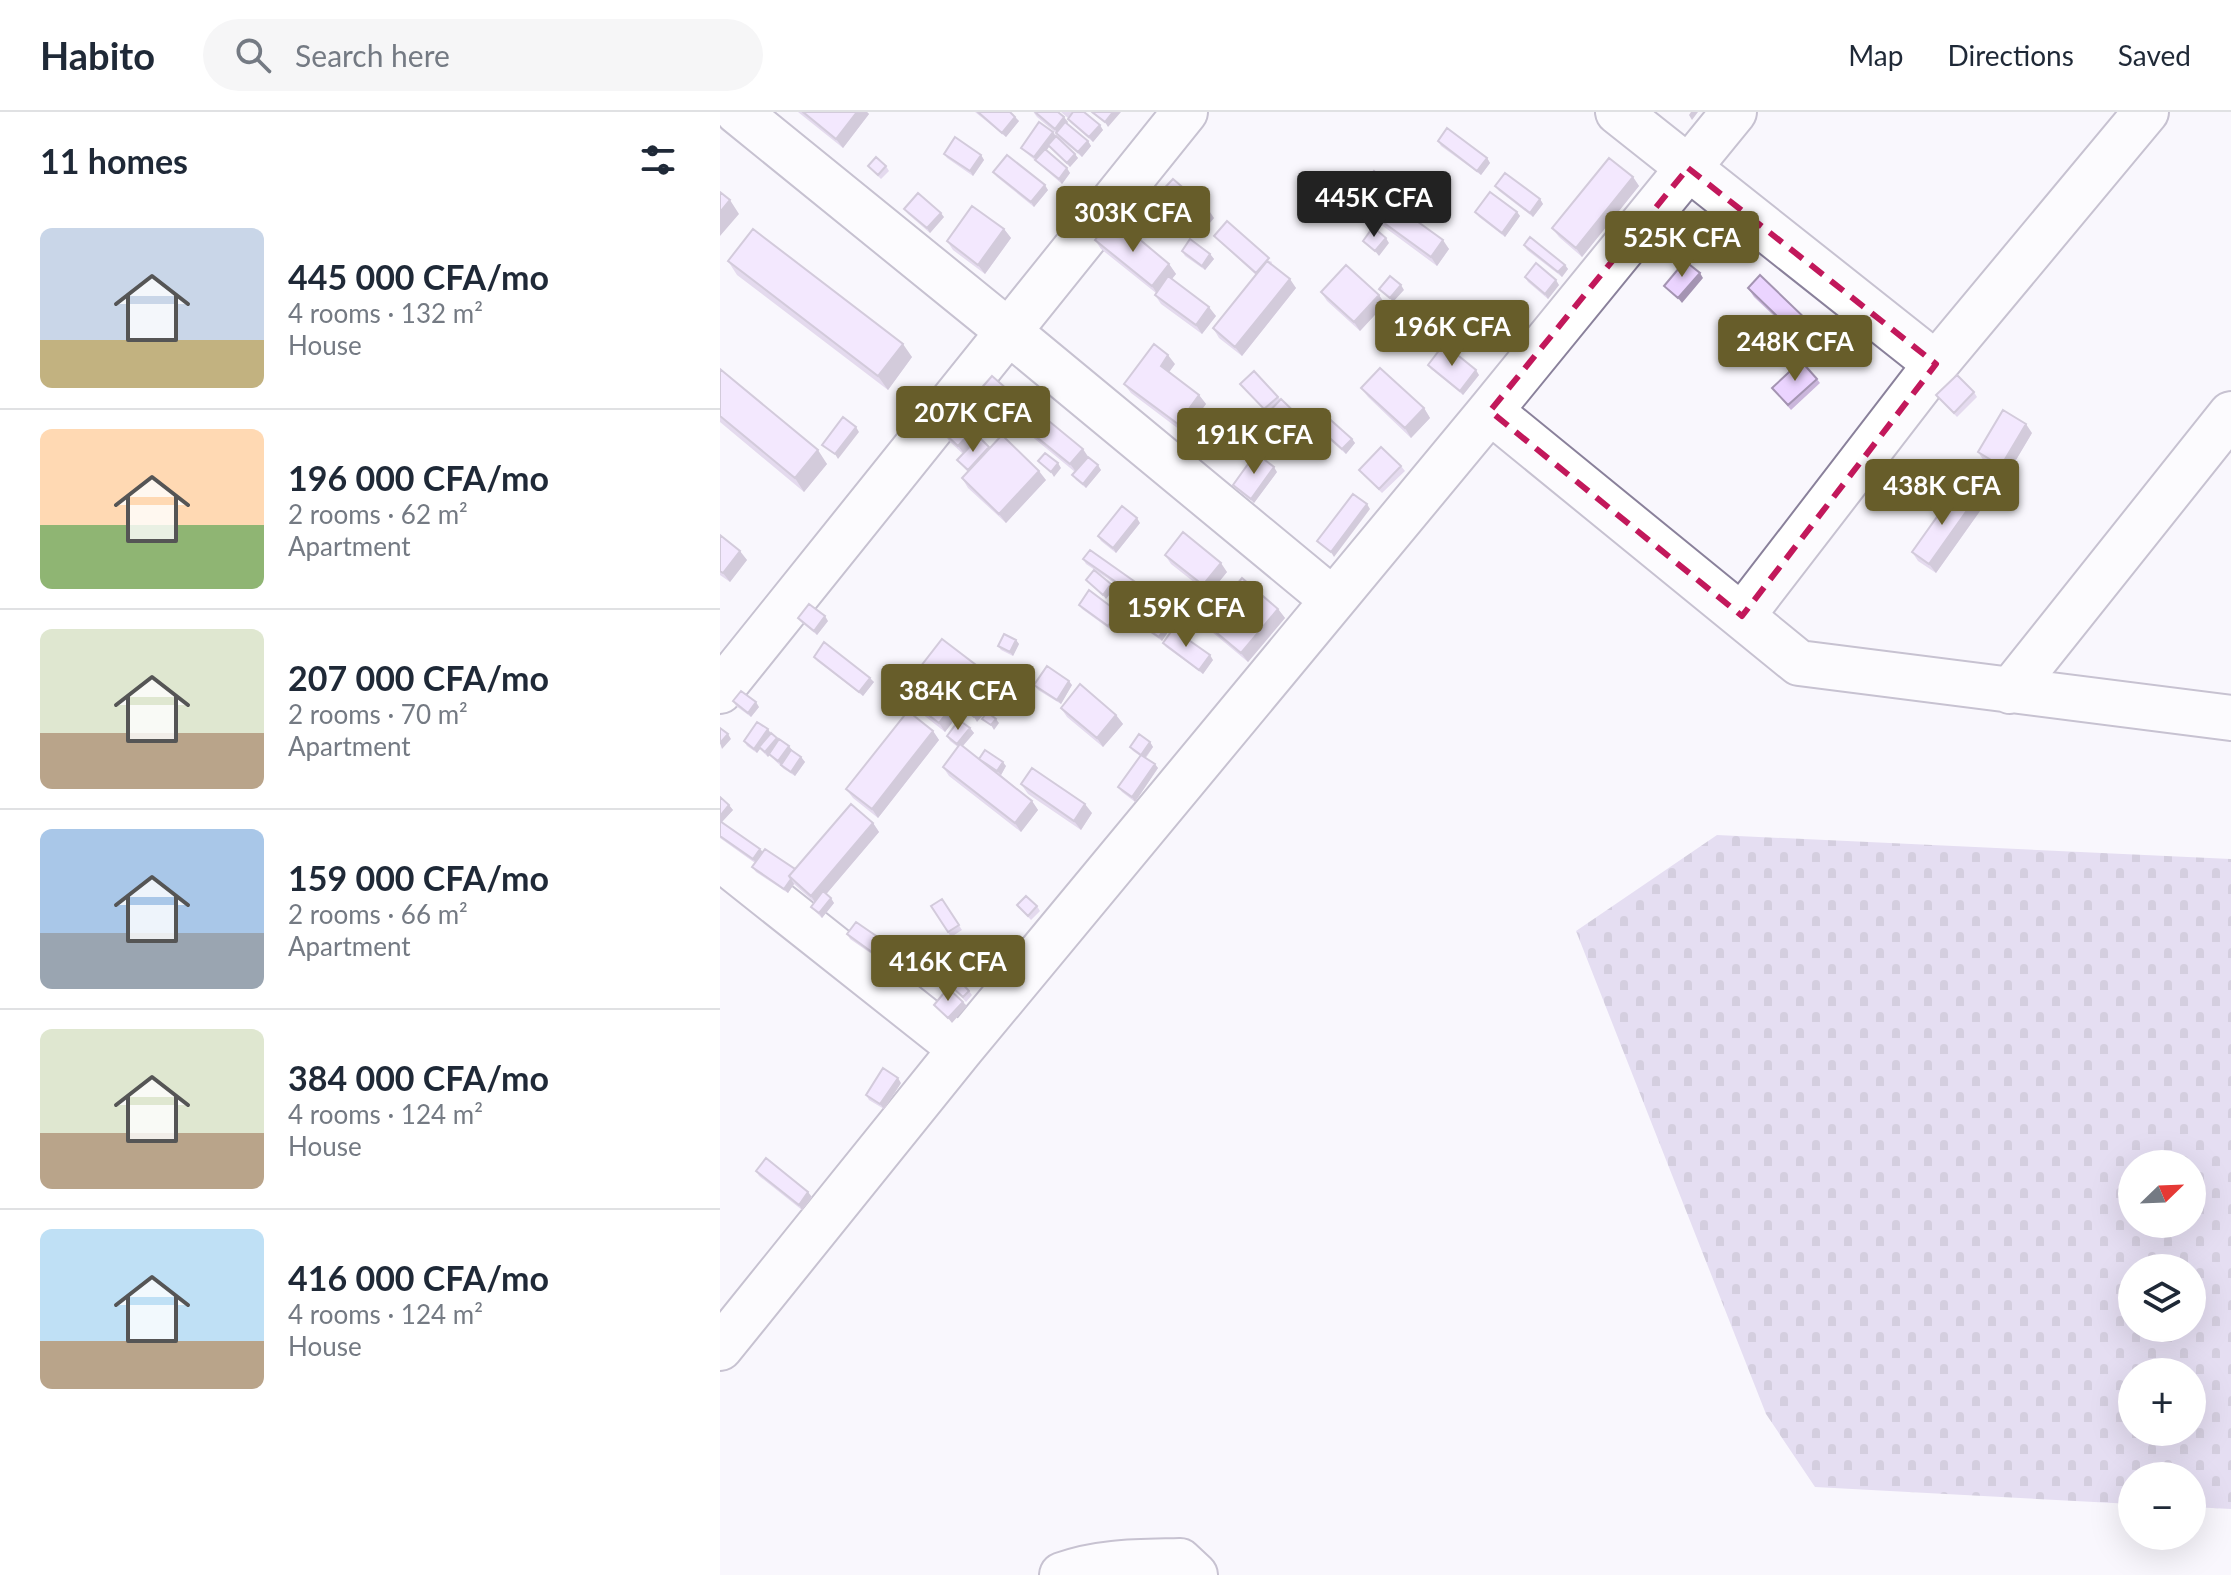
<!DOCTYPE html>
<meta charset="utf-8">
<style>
body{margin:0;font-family:Lato,sans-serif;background:#f6f6f7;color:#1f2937;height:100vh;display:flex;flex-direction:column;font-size:30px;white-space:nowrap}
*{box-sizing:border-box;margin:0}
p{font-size:26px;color:#747a83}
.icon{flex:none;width:44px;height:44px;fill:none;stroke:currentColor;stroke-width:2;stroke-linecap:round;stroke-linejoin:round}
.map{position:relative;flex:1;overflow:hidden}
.panel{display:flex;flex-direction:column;background:#fff;width:720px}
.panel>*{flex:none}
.needle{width:52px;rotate:67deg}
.controls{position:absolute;left:1398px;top:1038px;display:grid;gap:16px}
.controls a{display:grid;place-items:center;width:88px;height:88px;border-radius:50%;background:#fff;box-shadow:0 8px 32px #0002;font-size:40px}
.price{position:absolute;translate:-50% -68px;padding:0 18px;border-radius:8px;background:#675d2a;color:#fff;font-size:26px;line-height:52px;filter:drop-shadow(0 2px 4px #0008)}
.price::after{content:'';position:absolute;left:50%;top:48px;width:24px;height:18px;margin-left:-12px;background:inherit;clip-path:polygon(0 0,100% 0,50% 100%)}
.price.active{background:#222;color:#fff}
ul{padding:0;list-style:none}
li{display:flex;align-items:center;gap:24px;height:200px;padding:0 40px}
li+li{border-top:2px solid #e0e1e3}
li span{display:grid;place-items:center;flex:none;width:224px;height:160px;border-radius:12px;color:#555}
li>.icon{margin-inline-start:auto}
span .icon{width:96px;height:96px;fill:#fffc;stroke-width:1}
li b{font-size:34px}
h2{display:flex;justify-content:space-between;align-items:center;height:96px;padding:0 40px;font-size:34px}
header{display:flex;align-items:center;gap:48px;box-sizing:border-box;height:112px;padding:0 40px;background:#fff;border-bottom:2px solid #e0e1e3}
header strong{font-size:38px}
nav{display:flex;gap:44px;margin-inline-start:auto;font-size:28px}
.search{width:560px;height:72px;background:#f6f6f7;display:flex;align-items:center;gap:20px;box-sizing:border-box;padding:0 28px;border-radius:44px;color:#747a83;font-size:30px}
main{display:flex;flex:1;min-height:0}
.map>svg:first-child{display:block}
</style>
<header>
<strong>Habito</strong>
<div class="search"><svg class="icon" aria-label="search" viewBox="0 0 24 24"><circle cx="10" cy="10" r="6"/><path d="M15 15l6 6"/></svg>Search here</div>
<nav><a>Map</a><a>Directions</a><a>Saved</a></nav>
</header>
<main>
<section class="panel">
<h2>11 homes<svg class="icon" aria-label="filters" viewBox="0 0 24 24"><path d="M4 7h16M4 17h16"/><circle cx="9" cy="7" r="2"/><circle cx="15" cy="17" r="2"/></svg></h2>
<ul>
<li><span style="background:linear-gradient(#c9d6e8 70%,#c2b280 0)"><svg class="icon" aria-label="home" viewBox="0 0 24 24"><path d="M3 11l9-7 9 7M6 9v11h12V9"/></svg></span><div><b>445 000 CFA/mo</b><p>4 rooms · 132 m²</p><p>House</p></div></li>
<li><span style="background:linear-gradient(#ffd9b3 60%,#8fb573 0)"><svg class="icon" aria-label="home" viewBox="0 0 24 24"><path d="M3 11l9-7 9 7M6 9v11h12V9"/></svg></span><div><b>196 000 CFA/mo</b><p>2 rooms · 62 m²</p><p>Apartment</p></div></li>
<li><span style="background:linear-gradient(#dfe7d0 65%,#b9a48a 0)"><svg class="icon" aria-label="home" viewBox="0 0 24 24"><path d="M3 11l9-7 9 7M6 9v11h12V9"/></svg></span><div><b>207 000 CFA/mo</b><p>2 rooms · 70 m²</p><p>Apartment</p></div></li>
<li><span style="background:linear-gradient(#a9c7e8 65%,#9aa5b1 0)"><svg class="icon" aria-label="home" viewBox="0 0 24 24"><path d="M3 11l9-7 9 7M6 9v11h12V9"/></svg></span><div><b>159 000 CFA/mo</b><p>2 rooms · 66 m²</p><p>Apartment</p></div></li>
<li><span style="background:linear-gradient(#dfe7d0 65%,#b9a48a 0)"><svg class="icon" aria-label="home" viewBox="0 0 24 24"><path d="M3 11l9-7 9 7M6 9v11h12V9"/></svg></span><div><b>384 000 CFA/mo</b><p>4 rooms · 124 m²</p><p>House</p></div></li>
<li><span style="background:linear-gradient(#bfe0f5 70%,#b9a48a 0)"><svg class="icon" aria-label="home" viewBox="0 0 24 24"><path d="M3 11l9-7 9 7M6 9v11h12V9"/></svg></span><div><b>416 000 CFA/mo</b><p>4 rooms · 124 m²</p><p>House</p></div></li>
</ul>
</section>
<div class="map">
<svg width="1511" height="1463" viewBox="0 0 1511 1463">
<defs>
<pattern id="cemetery-stones" width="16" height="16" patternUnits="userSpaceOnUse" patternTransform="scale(2)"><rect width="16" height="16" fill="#cdbfe5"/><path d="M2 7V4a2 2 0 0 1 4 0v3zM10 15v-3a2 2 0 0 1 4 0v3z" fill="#a79cbb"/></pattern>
</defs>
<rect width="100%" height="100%" fill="#f9f7fd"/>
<path fill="url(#cemetery-stones)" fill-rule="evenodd" d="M997,723L1511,747V1397L1472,1395V1364H1412V1392L1095,1375L1046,1302L856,819ZM1412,1052H1472V1112H1412ZM1412,1156H1472V1216H1412ZM1412,1260H1472V1320H1412Z"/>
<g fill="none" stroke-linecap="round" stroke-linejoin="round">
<defs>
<path id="minor" d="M18,0L289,220L613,488
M898,0L1216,252
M770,299L1079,551L1511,606
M1022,504L1216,252L1426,0
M0,579L465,0
M1290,579L1511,302
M0,746L241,937
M0,1236L241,937L770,299L1014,0
M342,1463C380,1449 420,1450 460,1449L475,1463"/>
</defs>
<use href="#minor" stroke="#8a819b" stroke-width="48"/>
<use href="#minor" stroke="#fff" stroke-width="44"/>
</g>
<path fill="#cab6db" d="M78,0H147L149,2L123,36Z
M255,0H290L299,9L286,25Z
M341,0H364L383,18L373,30L351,11L348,6Z
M314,1L348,10L347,11L368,29L371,34L362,45L339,26L336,21L317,5Z
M333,20L358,46L350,55L329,35L326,39L350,61L342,72L319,52L316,49L305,40L301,36Z
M718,29L767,46L770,51L761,63L721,34Z
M224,42L261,43L264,48L253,64L227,46Z
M148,54H166L169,59L161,67Z
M273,60L328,78L314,95L277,65Z
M913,65L919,74L862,145L839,125L832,116Z
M643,72L672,75L664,85L729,137L717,154L652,106L645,97L655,84L647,77Z
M775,74L820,87L823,92L813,105L779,79Z
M435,86L494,106L477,126L442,95Z
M184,97L224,105L210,121L188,102Z
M755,100H797L800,104L785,125L759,105Z
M284,117L291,126L265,162L233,138L227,129Z
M494,124L552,150L551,152L576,176L522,244L499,226L493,216L536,163L498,128Z
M375,128L449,152L456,162L452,167L496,204L482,222L441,192L435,183L436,181L381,137Z
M804,133L845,153L848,157L842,165L807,138Z
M462,139L490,142L494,147L485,158L465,144Z
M8,149L192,245L168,278L17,163Z
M805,165L839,173L828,187L808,170Z
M1028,176L1099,222L1087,235L1034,185Z
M601,180L659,183L665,192L640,219L607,189Z
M455,252L449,260L479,283L486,292L464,321L411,281L404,272Z
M708,253L759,263L743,283L711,257Z
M0,257L107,352L84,380L0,310Z
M1097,267L1100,271L1071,298L1052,276Z
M520,272L558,285L590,315L593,320L579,334L550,306L547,301Z
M641,276L704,296L710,306L691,326L648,285Z
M288,279L368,345L381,358L366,376L356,368L352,363L355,360L282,300L267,318L259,311L247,324L253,332L259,325L270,336L326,368L286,411L248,376L242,366L248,360L237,348L243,342L229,329L223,320Z
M1254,280L1257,285L1237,305L1216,283Z
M594,312L632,327L635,331L626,342L597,317Z
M1312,321L1287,363L1264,349L1258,340Z
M681,354L685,359L662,381L639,358Z
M557,360L534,391L516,377L513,373Z
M1260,399L1216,461L1198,449L1192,440Z
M420,411L396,441L381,429L378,424Z
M0,423L27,448L10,470L0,463Z
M445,443L507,460L489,482L451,452Z
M363,447L428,479L432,483L425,492L366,452Z
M359,493L402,504L391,518L362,497Z
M558,497L565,506L528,550L492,520L485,511Z
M78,506L108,509L97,523L81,510Z
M452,514L442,529L428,519L424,515Z
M296,528L299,532L293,544L281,538L278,534Z
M443,531L493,548L483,562L446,535Z
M94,545L154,570L143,584L97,549Z
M260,556L267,565L225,620L187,590L180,581Z
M314,573H352L341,592L318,578Z
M13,589L39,595L31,605L16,594Z
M341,596L396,603L403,612L383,635L347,605Z
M250,616L254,621L243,634L259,647L286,654L281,663L312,689L318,698L301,720L229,664L223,655L238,635L230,629L227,624Z
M48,617L51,622L81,645L85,650L75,664L64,657L49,643L48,645L40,637L37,641L27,634L24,629Z
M213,619L219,628L158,706L133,686L126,677Z
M430,630L433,635L426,646L438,656L415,690L402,680L398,675L420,644L413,639L410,635Z
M301,672L372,701L361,718L308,682Z
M0,685L13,698L2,710L42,740L75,757L153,711L159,720L106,782L114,791L102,806L91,795L94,790L74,772L68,781L36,760L32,755L35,751L0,726Z
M222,787L242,818L231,825L211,794Z
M297,793L317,794L320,799L311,808Z
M127,822L165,830L168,835L159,847L130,827Z
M233,876L249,879L252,883L246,890Z
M181,971L164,997L149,988L146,983Z
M36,1059L92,1085L82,1098L39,1064Z"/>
<path fill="#a494b2" d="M137,0H147L149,2L123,36L116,27Z
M393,0H401L388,15L385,10Z
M971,0H978L972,8L969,3Z
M295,5L299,9L286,25L282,21Z
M344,5L348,10L338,22L335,17Z
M380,13L383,18L373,30L369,25Z
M333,20L336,25L318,50L314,45Z
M368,29L371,34L362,45L358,40Z
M355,42L358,46L350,55L347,51Z
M261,43L264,48L253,64L250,59Z
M767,46L770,51L761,63L757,59Z
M347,56L350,61L342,72L339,67Z
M913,65L919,74L862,145L856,136Z
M668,71L672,75L661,89L658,84Z
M325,73L328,78L314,95L311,90Z
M820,87L823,92L813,105L810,101Z
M10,88L19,102L0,124V100Z
M488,97L494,106L477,126L470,117Z
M797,100L800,104L785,125L782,121Z
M221,101L224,105L210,121L207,116Z
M284,117L291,126L265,162L258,153Z
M666,126L669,131L659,144L655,139Z
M723,128L729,137L717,154L711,145Z
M490,142L494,147L485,158L482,154Z
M449,152L456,162L438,183L432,174Z
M845,153L848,157L842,165L838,160Z
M980,161L983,166L962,191L958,186Z
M570,167L576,176L522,244L515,235Z
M836,168L839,173L828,187L825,182Z
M681,173L684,178L673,190L670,186Z
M659,183L665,192L640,219L634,210Z
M489,195L496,204L482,222L476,213Z
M1092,213L1099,222L1087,235L1080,226Z
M183,232L192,245L168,278L158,264Z
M448,243L455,252L447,263L441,254Z
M756,258L759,263L743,283L740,279Z
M287,277L293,287L277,293L282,300L267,318L260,309Z
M479,283L486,292L464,321L458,312Z
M704,296L710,306L691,326L685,316Z
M253,302L259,311L247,324L253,333L245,343L238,334L239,317Z
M1306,312L1312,321L1287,363L1281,354Z
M136,315L139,320L118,347L115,342Z
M632,327L635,331L626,342L622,337Z
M363,337L369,346L357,361L350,352Z
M98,338L107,352L84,380L75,366Z
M338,351L341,356L334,365L331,360Z
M378,353L381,358L366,376L363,372Z
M554,355L557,360L534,391L531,387Z
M319,359L326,368L286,411L279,402Z
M1253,390L1260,399L1216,461L1209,452Z
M647,392L650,397L614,445L611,440Z
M417,406L420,411L396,441L393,436Z
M20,439L27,448L10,470L3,461Z
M501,451L507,460L489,482L483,473Z
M391,472L394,477L386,487L383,483Z
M428,479L432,483L425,492L422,488Z
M558,497L565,506L528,550L521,541Z
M398,500L402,504L391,518L388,514Z
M105,504L108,509L97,523L94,519Z
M449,509L452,514L442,529L439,525Z
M296,528L299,532L293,544L290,540Z
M490,543L493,548L483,562L479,558Z
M260,556L267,565L225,620L219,611Z
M150,566L154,570L143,584L139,580Z
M349,569L352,573L341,592L337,588Z
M36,590L39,595L31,605L28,601Z
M262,596L265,601L257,610L254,605Z
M396,603L403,612L383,635L377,626Z
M276,607L279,611L274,618L271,613Z
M250,616L254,621L240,637L237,632Z
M48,617L51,622L37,641L34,637Z
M213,619L219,628L158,706L152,697Z
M8,622L11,627L2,637L0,631Z
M57,626L61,630L48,645L45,640Z
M430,630L433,635L424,647L421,643Z
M69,634L72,638L62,654L58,649Z
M81,645L85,650L75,664L71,660Z
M283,650L286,654L281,663L277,659Z
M435,652L438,656L415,690L412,685Z
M312,689L318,698L301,720L295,711Z
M365,692L372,701L361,718L354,709Z
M9,693L13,698L0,712V704Z
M153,711L159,720L97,793L91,784Z
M40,737L44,741L37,752L33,747Z
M71,767L74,772L68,781L64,777Z
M111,786L114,791L102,806L99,801Z
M165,830L168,835L159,847L156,843Z
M243,890L247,894L232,911L228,906Z
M178,966L181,971L164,997L160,992Z
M88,1080L92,1085L82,1098L79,1093Z"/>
<path fill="#ebd4ff" stroke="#a494b2" stroke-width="2" d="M83,0H137L116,27Z
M258,0H290L295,5L282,21Z
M315,0H338L344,5L335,17Z
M353,0H364L380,13L369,25L348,7Z
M372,0H393L385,10Z
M319,10L333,20L314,45L301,36Z
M345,10L368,29L358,40L336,21Z
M727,16L767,46L757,59L718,29Z
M336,24L355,42L347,51L328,33Z
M235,25L261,43L250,59L224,42Z
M325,37L347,56L339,67L315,48Z
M287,43L325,73L311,90L273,60Z
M156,45L166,54L158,63L148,54Z
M889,46L913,65L856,136L832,116Z
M654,59L668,71L660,82L658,81L656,82L643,72Z
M785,61L820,87L810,101L775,74Z
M453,67L488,97L470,117L435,86Z
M0,80L10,88L0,100Z
M770,80L797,100L782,121L755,100Z
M198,81L221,101L207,116L184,97Z
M658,81L723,128L711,145L645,97Z
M252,94L284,117L258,153L227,129Z
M507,109L549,146L536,161L494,124Z
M388,111L408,126L412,121L449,152L432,174L375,128Z
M653,115L666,126L655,139L643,129Z
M33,117L183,232L158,264L8,149Z
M810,125L845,153L838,160L804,133Z
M470,127L490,142L482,154L462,139Z
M547,149L570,167L515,235L493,216Z
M965,149L980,161L958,186L944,174Z
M816,151L836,168L825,182L805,165Z
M626,153L659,183L634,210L601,180Z
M1040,163L1092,213L1080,226L1028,176Z
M448,164L489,195L476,213L435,183Z
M670,164L681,173L670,186L659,177Z
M434,232L448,243L441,254L479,283L458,312L404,272Z
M724,232L756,258L740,279L708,253Z
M1081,249L1097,267L1068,293L1052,276Z
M660,256L704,296L685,316L641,276Z
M0,257L98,338L75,366L0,304Z
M534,259L558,285L544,297L520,272Z
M1237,263L1254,280L1234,301L1216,283Z
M272,264L287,277L260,309L253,302L239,317L247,324L238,334L223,320Z
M290,277L363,337L350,352L277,293Z
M561,287L590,315L576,330L547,302Z
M1283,298L1306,312L1281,354L1258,340Z
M604,302L632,327L622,337L594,312Z
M123,305L136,315L115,342L102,333Z
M282,323L319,359L279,402L242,366Z
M259,325L269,335L248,358L237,348Z
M661,335L681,354L659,377L639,358Z
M325,341L338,351L331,360L318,349Z
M536,341L554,355L531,387L513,373Z
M368,345L378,353L363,372L352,363Z
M1236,378L1253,390L1209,452L1192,440Z
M633,382L647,392L611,440L597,429Z
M402,394L417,406L393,436L378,424Z
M463,420L501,451L483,473L445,443Z
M0,423L20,439L3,461L0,459Z
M370,438L428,479L422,488L363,447Z
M374,458L391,472L383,483L366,468Z
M522,466L558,497L521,541L485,511Z
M369,478L398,500L388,514L359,493Z
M89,492L105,504L94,519L78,506Z
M435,499L449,509L439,525L424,515Z
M453,517L490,543L479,558L443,531Z
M284,522L296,528L290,540L278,534Z
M222,527L260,556L219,611L180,581Z
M104,530L150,566L139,580L94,545Z
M327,554L349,569L337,588L314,573Z
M360,572L396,603L377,626L341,596Z
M21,579L36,590L28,601L13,589Z
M252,587L262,596L254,605L244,597Z
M188,599L213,619L152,697L126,677Z
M267,600L276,607L271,613L262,607Z
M239,608L250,616L237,632L227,624Z
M37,610L48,617L34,637L24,629Z
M0,616L8,622L0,631Z
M51,621L57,626L45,640L39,635Z
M419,622L430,630L421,643L410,635Z
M59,627L69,634L58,649L49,642Z
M240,632L312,689L295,711L223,655Z
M71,638L81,645L71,660L61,653Z
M265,638L283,650L277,659L259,647Z
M421,643L435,652L412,685L398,675Z
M312,656L365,692L354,709L301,672Z
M0,685L9,693L0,704Z
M131,692L153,711L91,784L69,764Z
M0,709L40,737L33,747L0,724Z
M45,737L75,757L69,764L71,767L64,777L32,755Z
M103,779L111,786L99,801L91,795Z
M306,784L317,794L308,804L297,793Z
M222,787L239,813L228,820L211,794Z
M136,810L165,830L156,843L127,822Z
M240,869L249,879L243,885L233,876Z
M228,876L243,890L228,906L214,893Z
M163,956L178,966L160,992L146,983Z
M46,1046L88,1080L79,1093L36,1059Z"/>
<path d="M0 0H1511V1463H0ZM968,56L1216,252L1022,504L770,299Z" fill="#f9f7fd" fill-opacity=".55" fill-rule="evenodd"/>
<path fill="none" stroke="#c2185b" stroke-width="6" stroke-dasharray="16 10" stroke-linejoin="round" d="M968,56L1216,252L1022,504L770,299Z"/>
</svg>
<div class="controls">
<a><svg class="needle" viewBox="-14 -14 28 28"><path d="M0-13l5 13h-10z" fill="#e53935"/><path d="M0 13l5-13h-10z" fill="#747a83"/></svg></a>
<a><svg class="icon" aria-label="layers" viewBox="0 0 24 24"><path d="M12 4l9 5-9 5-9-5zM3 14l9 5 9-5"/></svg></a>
<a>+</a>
<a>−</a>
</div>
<b class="price active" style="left:654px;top:127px">445K CFA</b>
<b class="price" style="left:413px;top:142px">303K CFA</b>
<b class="price" style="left:962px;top:167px">525K CFA</b>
<b class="price" style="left:732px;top:256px">196K CFA</b>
<b class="price" style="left:1075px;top:271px">248K CFA</b>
<b class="price" style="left:253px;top:342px">207K CFA</b>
<b class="price" style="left:534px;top:364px">191K CFA</b>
<b class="price" style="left:1222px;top:415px">438K CFA</b>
<b class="price" style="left:466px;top:537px">159K CFA</b>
<b class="price" style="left:238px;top:620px">384K CFA</b>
<b class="price" style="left:228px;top:891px">416K CFA</b>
</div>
</main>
